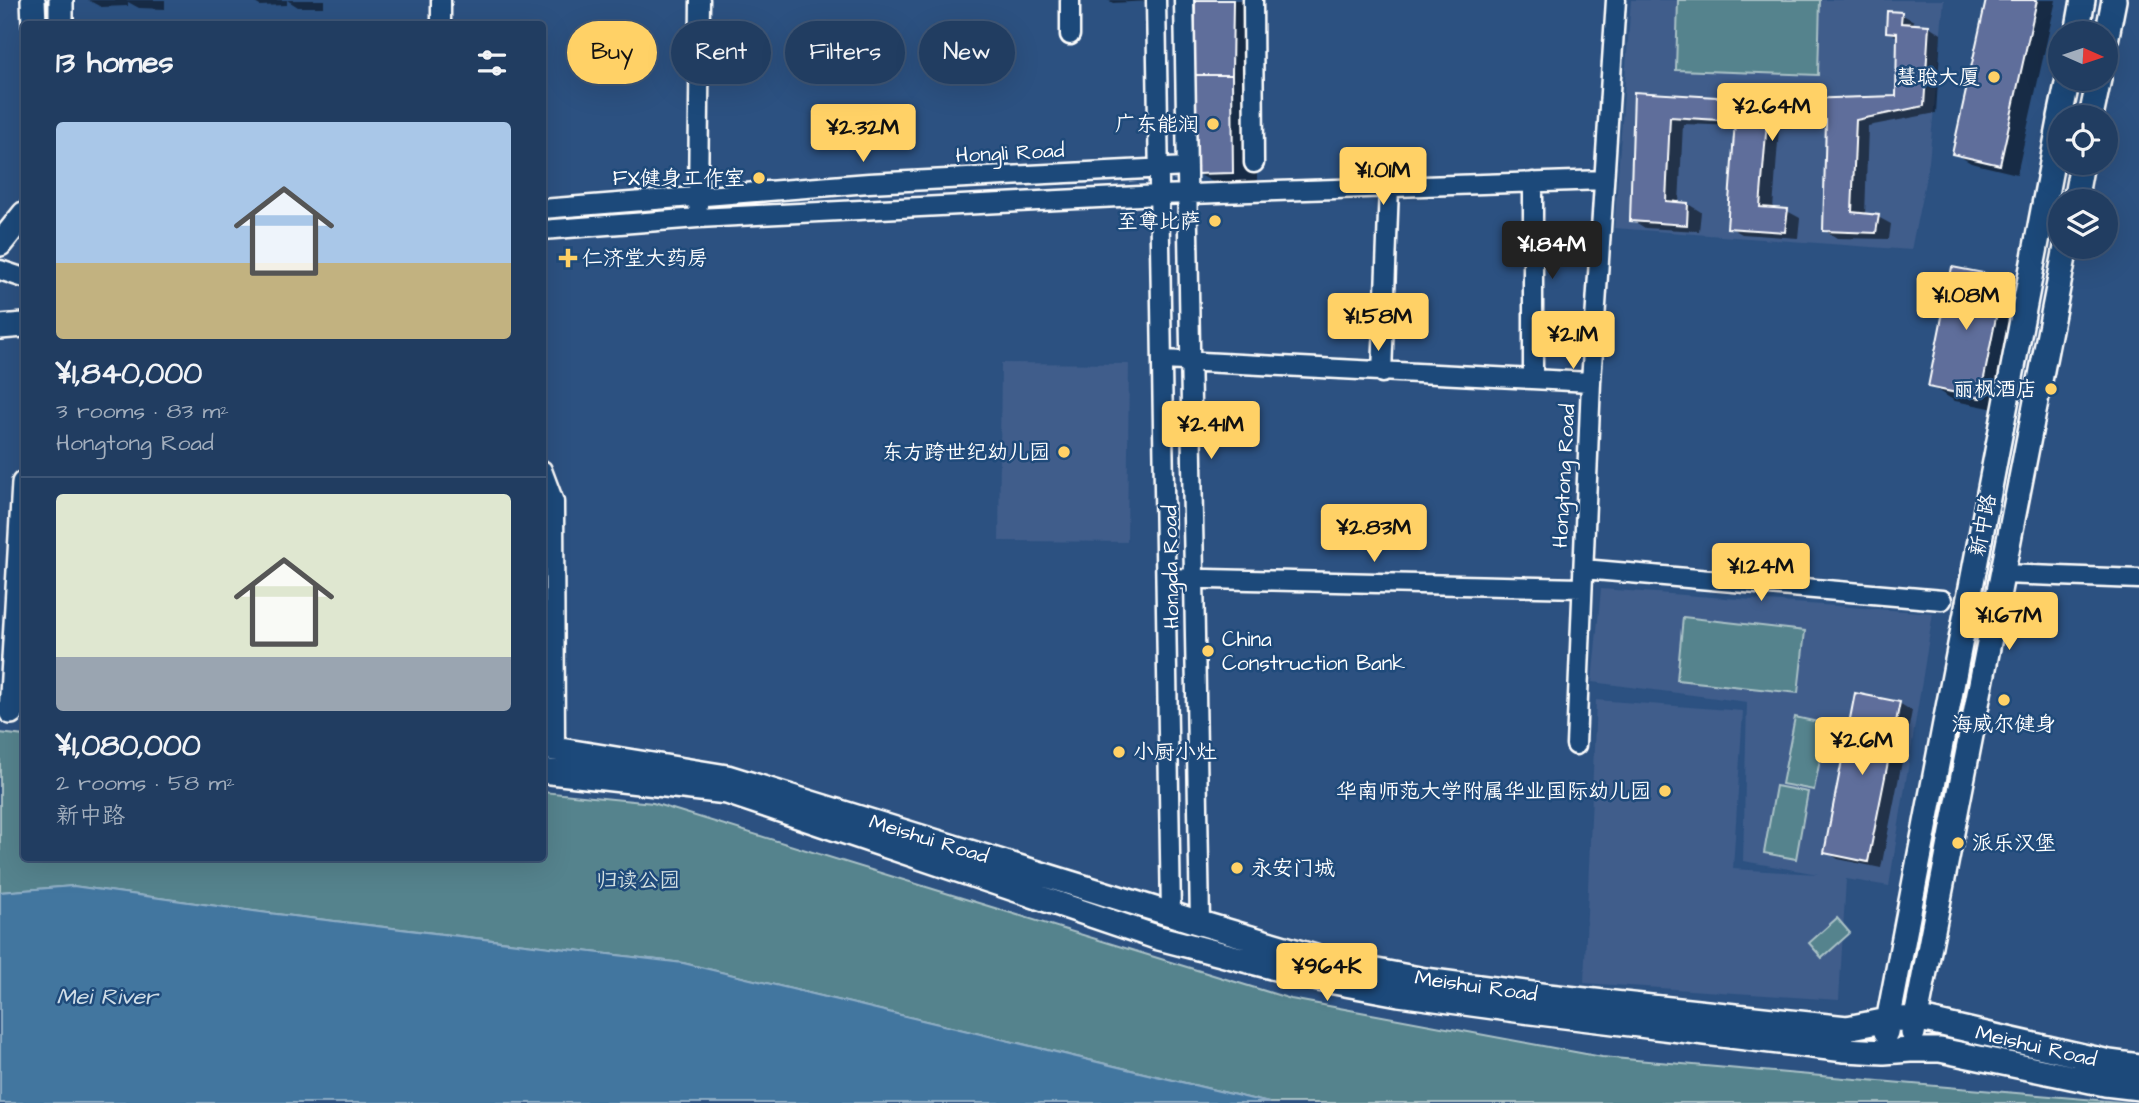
<!DOCTYPE html>
<meta charset="utf-8">
<style>
body{margin:0;font-family:"Architects Daughter","LXGW WenKai TC",sans-serif;background:#2d486a;color:#f1f3f6;height:100vh;display:flex;flex-direction:column;font-size:26px;white-space:nowrap}
*{box-sizing:border-box;margin:0}
p{font-size:23px;color:#a2aebd}
.icon{flex:none;width:38px;height:38px;fill:none;stroke:currentColor;stroke-width:2;stroke-linecap:round;stroke-linejoin:round}
.map{position:relative;flex:1;overflow:hidden}
.details{position:absolute;left:21px;top:21px;width:525px;height:840px;display:flex;flex-direction:column;background:#213d61;border-radius:7px;box-shadow:0 7px 28px #0002,0 0 0 2px #3e5676}
.details>*{flex:none}
.top-card{position:absolute;left:567px;top:21px;width:665px;height:63px;display:flex;gap:14px}
.needle{width:46px;rotate:93deg}
.tools{position:absolute;left:2048px;top:21px;display:grid;gap:14px}
.tools a{display:grid;place-items:center;width:70px;height:70px;border-radius:50%;background:#213d61;box-shadow:0 7px 28px #0002,0 0 0 2px #3e5676;font-size:35px}
.price{position:absolute;translate:-50% -60px;padding:0 16px;border-radius:7px;background:#ffd166;color:#111;font-size:23px;line-height:46px;filter:drop-shadow(0 2px 4px #0008)}
.price::after{content:'';position:absolute;left:50%;top:42px;width:21px;height:16px;margin-left:-10px;background:inherit;clip-path:polygon(0 0,100% 0,50% 100%)}
.price.selected{background:#222;color:#fff}
ul{padding:0;list-style:none}
li{display:grid;align-content:center;gap:14px;height:371px;padding:0 35px}
li+li{border-top:2px solid #3e5676}
li span{display:grid;place-items:center;height:217px;border-radius:7px;color:#555}
li>.icon{margin-inline-start:auto}
span .icon{width:126px;height:126px;fill:#fffc;stroke-width:1}
li b{font-size:30px}
h2{display:flex;justify-content:space-between;align-items:center;height:84px;padding:0 35px;font-size:30px}
.pill{padding:0 24px;border-radius:32px;background:#213d61;box-shadow:0 7px 28px #0002,0 0 0 2px #3e5676;font-size:24px;line-height:63px}
.pill.selected{background:#ffd166;color:#111}
.map>svg:first-child{display:block}
</style>
<div class="map">
<svg width="2139" height="1103" viewBox="0 0 2139 1103">
<rect width="100%" height="100%" fill="#2c5181"/>
<filter id="ink" filterUnits="userSpaceOnUse"><feTurbulence type="fractalNoise" baseFrequency=".0143" numOctaves="2"/><feDisplacementMap in="SourceGraphic" scale="14" xChannelSelector="R" yChannelSelector="G"/><feConvolveMatrix kernelMatrix="1 2 1 2 8 2 1 2 1" color-interpolation-filters="sRGB"/></filter>
<g filter="url(#ink)">
<path fill="#3f5d8b" d="M1631,0H1944L1929,162L1911,250L1614,228Z
M1001,363L1129,364L1127,542L999,541Z
M1601,589L1933,613L1889,886L1846,879L1839,1000L1584,983L1596,700L1743,711L1733,869L1818,874L1743,861L1747,702L1592,682Z"/>
<path fill="#54838d" stroke="#aac1c6" stroke-width="2" d="M1678,0H1820L1818,75L1676,70Z
M1683,617L1805,631L1798,693L1677,680Z
M1795,717L1827,724L1814,790L1782,784Z
M0,733L24,736V858H542L543,792L653,803L1291,999L1602,1057L2131,1103H1269L683,963L268,913L73,886L0,892Z
M1776,786L1808,792L1796,859L1764,853Z
M1837,918L1850,933L1822,958L1809,943Z"/>
<path fill="#42769f" stroke="#8eadc5" stroke-width="2" d="M73,886L268,913L683,963L1269,1103H0V892Z"/>
<path fill="#0007" d="M88,0H165V9L139,8L128,2V6L101,7Z
M250,0H324V7H298L287,0V5L260,6Z
M1108,0H1149V1L1113,3Z
M1196,0H1250L1257,92V187H1222L1196,173Z
M1988,0H2056L2017,174L1971,163L1954,153Z
M1901,14L1914,21L1913,25L1929,26L1941,34L1936,113L1868,126L1865,216L1878,217L1891,224L1889,239L1837,238L1824,230L1828,127L1779,128L1773,209L1787,211L1800,218L1798,238L1742,234L1729,227L1737,126L1683,124L1679,204H1688L1701,212L1699,231L1645,228L1632,220L1636,94L1767,102L1898,98L1899,38L1888,31Z
M2003,279L2028,293L2005,411L1955,401L1930,386Z
M1899,703L1912,711L1881,868L1838,859L1826,852Z"/>
<path fill="#5f6e9b" stroke="#fff" stroke-width="2" d="M1195,0H1233L1232,75H1194Z
M1986,0H2037L2000,165L1952,154Z
M1887,11L1902,12L1901,23L1929,25L1924,106L1856,120L1852,212L1879,215L1876,233L1823,231L1826,120L1767,121L1760,207L1788,209L1785,232L1727,228L1735,121L1670,117L1666,201L1688,203L1687,225L1630,221L1634,92L1767,100L1896,96L1897,33L1886,32Z
M1194,75H1232L1233,173L1195,174Z
M1952,267L2004,277L1980,398L1928,387Z
M1855,693L1900,702L1868,862L1824,853Z"/>
<g fill="none" stroke-linecap="round" stroke-linejoin="round">
<defs>
<path id="minor" d="M1070,0V35
M1156,0L1171,914
M1184,0L1200,923
M1253,0L1254,163
M441,24V0
M1533,182V379
M698,206L700,0
M542,209L869,183L1187,167
M542,230L698,218L1160,195L1604,180
M0,270L24,278
M1163,360L1591,382
M1382,373L1389,187
M542,470L554,502L555,748
M1583,569L1942,600
M2002,574L2139,579
M1167,578L1582,588
M1576,745L1591,382L1616,0"/>
<path id="major" d="M33,0L34,24
M61,0V24
M2077,33L2083,0
M2105,46L2114,0
M2060,117L2068,79
M2091,117L2099,79
M2075,201L2082,163
M0,244L24,214
M0,327L24,325
M11,712L24,483
M542,747L727,777L1200,923L1339,964L1425,980L1548,996L1847,1028L1888,1020L1916,1018L2109,1062L2139,1066
M542,771L727,792L1159,938L1318,979L1399,994L1523,1011L1845,1050L1884,1052L1910,1050H1940L2105,1084L2139,1088
M1886,1032L2060,121
M1913,1033L2066,247"/>
</defs>
<use href="#minor" stroke="#fff" stroke-width="23"/>
<use href="#major" stroke="#fff" stroke-width="28"/>
<use href="#minor" stroke="#1f4a7a" stroke-width="18"/>
<use href="#major" stroke="#1f4a7a" stroke-width="23"/>
</g>
</g>
<g fill="#ffd166" stroke="#1f4a7a" stroke-width="2.5">
<circle cx="1994" cy="77" r="7"/>
<circle cx="1213" cy="124" r="7"/>
<circle cx="759" cy="178" r="7"/>
<circle cx="1215" cy="221" r="7"/>
<path d="M564.5 247.5h7v7h7v7h-7v7h-7v-7h-7v-7h7z"/>
<circle cx="2051" cy="389" r="7"/>
<circle cx="1064" cy="452" r="7"/>
<circle cx="1208" cy="651" r="7"/>
<circle cx="2004" cy="700" r="7"/>
<circle cx="1119" cy="752" r="7"/>
<circle cx="1665" cy="791" r="7"/>
<circle cx="1958" cy="843" r="7"/>
<circle cx="1237" cy="868" r="7"/>
</g>
<g text-anchor="middle" dominant-baseline="central" stroke-width="5" stroke-linejoin="round" paint-order="stroke">
<g font-size="21" fill="#fff" stroke="#1f4a7a" text-anchor="end">
<text x="1980" y="77">慧聪大厦</text>
<text x="1199" y="124">广东能润</text>
<text x="745" y="178">FX健身工作室</text>
<text x="1201" y="221">至尊比萨</text>
<text x="582" y="258" text-anchor="start">仁济堂大药房</text>
<text x="2037" y="389">丽枫酒店</text>
<text x="1050" y="452">东方跨世纪幼儿园</text>
<text x="1222" y="639" text-anchor="start">China<tspan x="1222" dy="24">Construction Bank</tspan></text>
<text x="2004" y="724" text-anchor="middle">海威尔健身</text>
<text x="1133" y="752" text-anchor="start">小厨小灶</text>
<text x="1651" y="791">华南师范大学附属华业国际幼儿园</text>
<text x="1972" y="843" text-anchor="start">派乐汉堡</text>
<text x="1251" y="868" text-anchor="start">永安门城</text>
</g>
<g font-size="21" fill="#fff" stroke="#1f4a7a">
<text transform="translate(1010 153) rotate(-3)">Hongli Road</text>
<text transform="translate(1564 476) rotate(-87)">Hongtong Road</text>
<text transform="translate(1983 525) rotate(-79)">新中路</text>
<text transform="translate(1171 567) rotate(-91)">Hongda Road</text>
<text transform="translate(929 839) rotate(17)">Meishui Road</text>
<text transform="translate(1476 986) rotate(8)">Meishui Road</text>
<text transform="translate(2036 1046) rotate(13)">Meishui Road</text>
</g>
<g font-size="21" fill="#d4e0e2" stroke="#1f4a7a">
<text x="638" y="880">归读公园</text>
</g>
<g font-size="23" font-style="italic" fill="#d0dde7" stroke="#1f4a7a">
<text x="107" y="997">Mei River</text>
</g>
</g>
</svg>
<div class="tools">
<a><svg class="needle" viewBox="-14 -14 28 28"><path d="M0-13l5 13h-10z" fill="#e53935"/><path d="M0 13l5-13h-10z" fill="#a2aebd"/></svg></a>
<a><svg class="icon" aria-label="locate" viewBox="0 0 24 24"><circle cx="12" cy="12" r="6"/><path d="M12 2v4M12 18v4M2 12h4M18 12h4"/></svg></a>
<a><svg class="icon" aria-label="layers" viewBox="0 0 24 24"><path d="M12 4l9 5-9 5-9-5zM3 14l9 5 9-5"/></svg></a>
</div>
<b class="price" style="left:1772px;top:143px">¥2.64M</b>
<b class="price" style="left:863px;top:164px">¥2.32M</b>
<b class="price" style="left:1383px;top:207px">¥1.01M</b>
<b class="price selected" style="left:1552px;top:281px">¥1.84M</b>
<b class="price" style="left:1966px;top:332px">¥1.08M</b>
<b class="price" style="left:1378px;top:353px">¥1.58M</b>
<b class="price" style="left:1573px;top:371px">¥2.1M</b>
<b class="price" style="left:1211px;top:461px">¥2.41M</b>
<b class="price" style="left:1374px;top:564px">¥2.83M</b>
<b class="price" style="left:1761px;top:603px">¥1.24M</b>
<b class="price" style="left:2009px;top:652px">¥1.67M</b>
<b class="price" style="left:1862px;top:777px">¥2.6M</b>
<b class="price" style="left:1327px;top:1003px">¥964K</b>
<div class="top-card">
<a class="pill selected">Buy</a>
<a class="pill">Rent</a>
<a class="pill">Filters</a>
<a class="pill">New</a>
</div>
<section class="details">
<h2>13 homes<svg class="icon" aria-label="filters" viewBox="0 0 24 24"><path d="M4 7h16M4 17h16"/><circle cx="9" cy="7" r="2"/><circle cx="15" cy="17" r="2"/></svg></h2>
<ul>
<li><span style="background:linear-gradient(#a9c7e8 65%,#c2b280 0)"><svg class="icon" aria-label="home" viewBox="0 0 24 24"><path d="M3 11l9-7 9 7M6 9v11h12V9"/></svg></span><div><b>¥1,840,000</b><p>3 rooms · 83 m²</p><p>Hongtong Road</p></div></li>
<li><span style="background:linear-gradient(#dfe7d0 75%,#9aa5b1 0)"><svg class="icon" aria-label="home" viewBox="0 0 24 24"><path d="M3 11l9-7 9 7M6 9v11h12V9"/></svg></span><div><b>¥1,080,000</b><p>2 rooms · 58 m²</p><p>新中路</p></div></li>
</ul>
</section>
</div>
